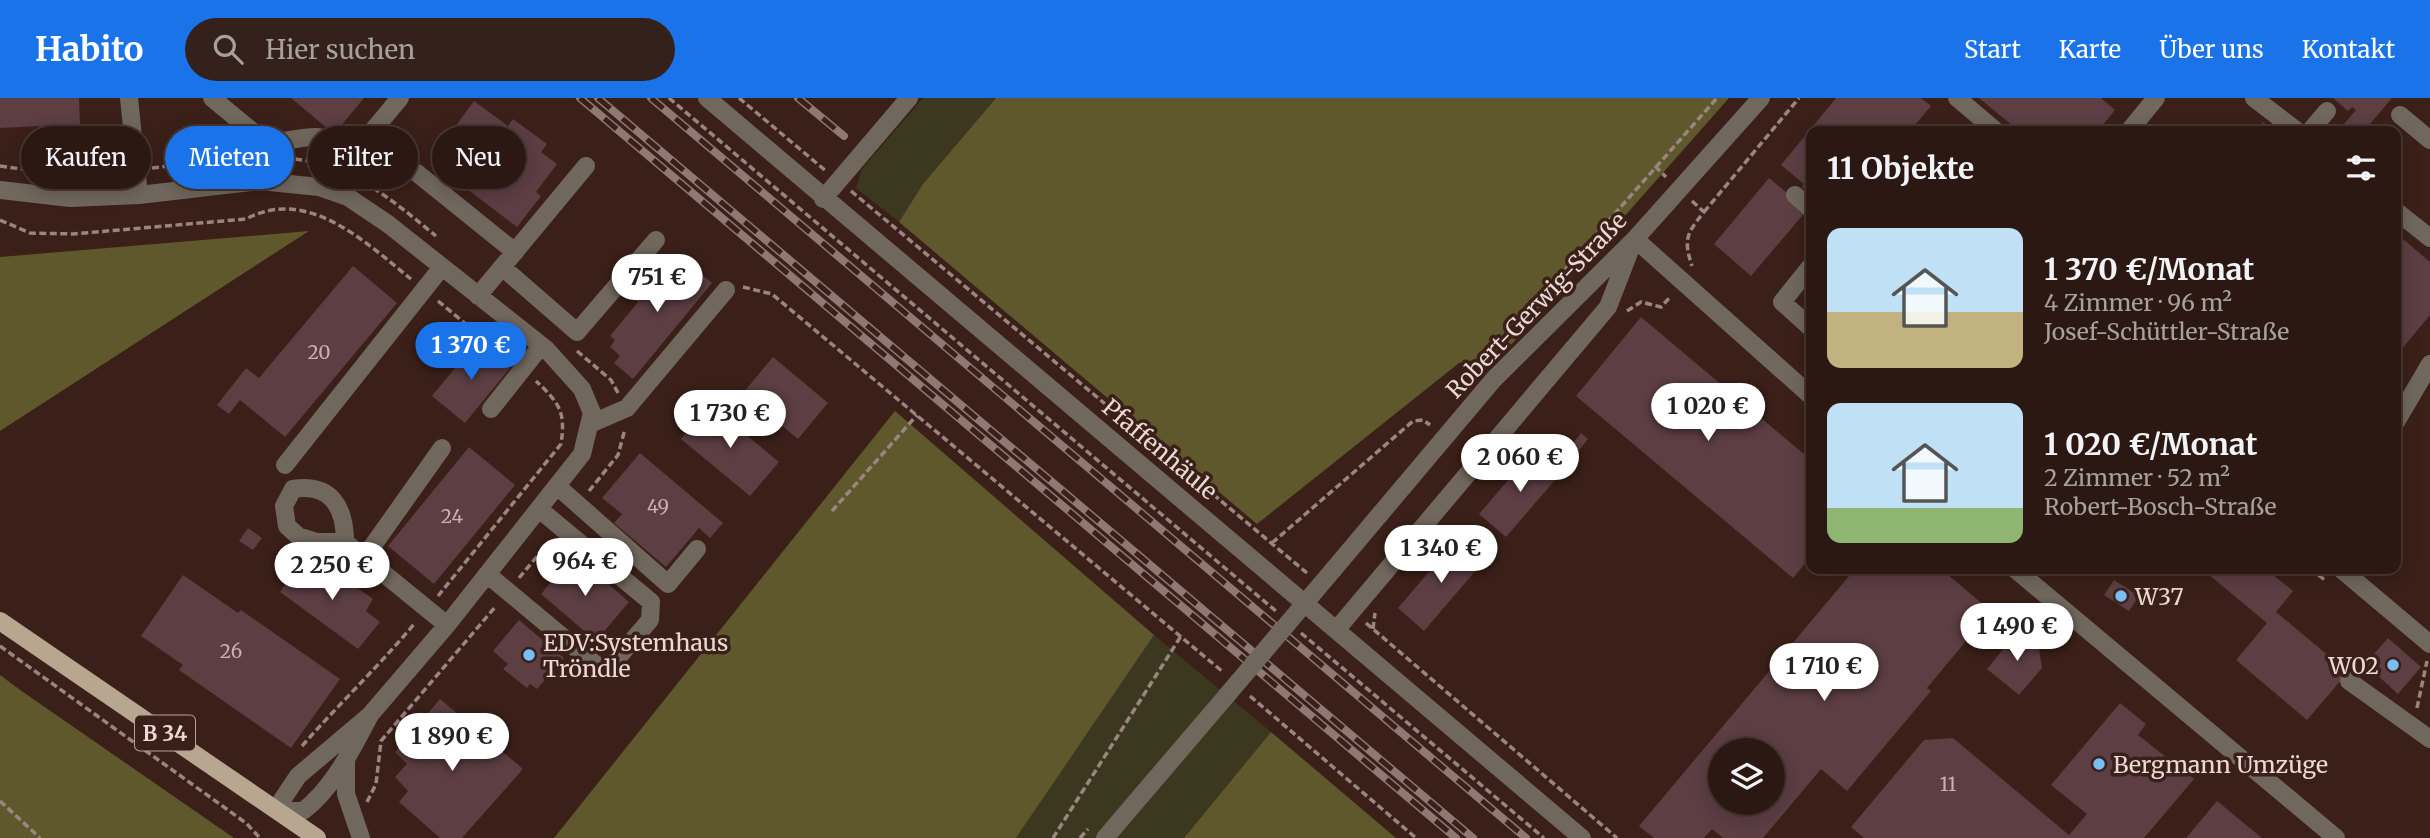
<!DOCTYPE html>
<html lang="de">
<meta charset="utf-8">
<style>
body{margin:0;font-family:Merriweather,serif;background:#34211b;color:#f1f3f6;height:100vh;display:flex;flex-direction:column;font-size:26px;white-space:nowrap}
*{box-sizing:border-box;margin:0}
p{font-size:23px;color:#a6a09f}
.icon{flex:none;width:38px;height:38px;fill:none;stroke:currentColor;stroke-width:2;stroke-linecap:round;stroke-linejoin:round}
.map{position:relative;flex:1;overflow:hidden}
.side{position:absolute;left:1806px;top:28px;width:595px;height:448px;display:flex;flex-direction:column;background:#2c1812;border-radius:14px;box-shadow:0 4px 18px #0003,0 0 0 2px #483732}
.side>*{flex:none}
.top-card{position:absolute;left:21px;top:28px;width:665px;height:63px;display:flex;gap:14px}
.buttons{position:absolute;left:1708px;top:640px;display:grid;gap:14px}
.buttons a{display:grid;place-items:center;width:77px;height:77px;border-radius:50%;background:#2c1812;box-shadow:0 4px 18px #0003,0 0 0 2px #483732;font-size:35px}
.price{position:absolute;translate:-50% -60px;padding:0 16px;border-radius:24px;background:#fff;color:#222;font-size:23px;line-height:46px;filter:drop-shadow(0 2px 4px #0008)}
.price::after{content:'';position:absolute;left:50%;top:42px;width:21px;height:16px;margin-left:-10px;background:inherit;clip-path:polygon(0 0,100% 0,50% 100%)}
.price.active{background:#1a73e8;color:#fff}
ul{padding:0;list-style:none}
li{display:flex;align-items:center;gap:21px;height:175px;padding:0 21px}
li span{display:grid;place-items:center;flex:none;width:196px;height:140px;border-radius:14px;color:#555}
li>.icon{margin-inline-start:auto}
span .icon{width:84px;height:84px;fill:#fffc;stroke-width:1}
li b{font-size:30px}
h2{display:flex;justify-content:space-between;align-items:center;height:84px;padding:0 21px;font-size:30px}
.pill{padding:0 24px;border-radius:32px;background:#2c1812;box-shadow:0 4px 18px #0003,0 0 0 2px #483732;font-size:24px;line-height:63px}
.pill.active{background:#1a73e8;color:#fff}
header{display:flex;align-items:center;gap:42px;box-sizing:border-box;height:98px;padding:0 35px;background:#1a73e8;color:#fff}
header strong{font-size:33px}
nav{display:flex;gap:38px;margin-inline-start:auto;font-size:24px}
.search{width:490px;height:63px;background:#34211b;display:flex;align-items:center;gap:18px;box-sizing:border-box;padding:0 24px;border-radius:38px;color:#a6a09f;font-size:26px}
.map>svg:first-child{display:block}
</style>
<header>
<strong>Habito</strong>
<div class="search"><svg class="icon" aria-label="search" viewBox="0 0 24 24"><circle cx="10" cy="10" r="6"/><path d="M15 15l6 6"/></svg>Hier suchen</div>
<nav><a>Start</a><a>Karte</a><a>Über uns</a><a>Kontakt</a></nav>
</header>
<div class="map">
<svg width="2430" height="740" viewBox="0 0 2430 740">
<rect width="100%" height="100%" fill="#3a2018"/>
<path fill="#3c381f" d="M923,0H996L923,86L899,124L856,90L862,71Z
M1154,537L1271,634L1184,740H1016Z"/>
<path fill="#5f582c" d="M996,0H1729L1502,257L1459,265L1257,426L899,124L923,86Z
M309,133L0,333V159Z
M895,313L1154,537L1016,740H554Z
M0,577L23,594L234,740H0Z
M1271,634L1396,740H1184Z"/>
<path fill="#5c3e43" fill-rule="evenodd" d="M0,0H79L80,26L0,30Z
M291,0H364L334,36Z
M1836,0H1921L1931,8L1910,33H1811V97L1802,89L1804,86L1781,67Z
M1979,0H2101L2115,12L2098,33H2019Z
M2333,0H2392L2364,33H2338L2356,12L2352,9L2348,13Z
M474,3L508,28L513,21L547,46L541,54L557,66L536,94L541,98L517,129L433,65L443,51L440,49Z
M2263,24L2274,33H2256Z
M1769,80L1807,112L1751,178L1714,146Z
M2396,135L2430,164V217L2396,258Z
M677,156L712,185L633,281L614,265L620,258L610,249L615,242L610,238L638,204L628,196L634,189L644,197Z
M353,168L397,205L285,339L240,302L229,316L217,307L246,270L259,280Z
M1641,219L1811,362V458L1793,480L1576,298Z
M477,243L510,270L465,325L432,298Z
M773,259L828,305L798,341L743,295Z
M710,307L779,364L750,398L681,341Z
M1581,335L1588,341L1577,355L1570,349Z
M469,349L515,387L434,486L388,448Z
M1534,352L1561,375L1506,439L1479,416Z
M640,355L723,425L710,440L699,430L666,469L614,425L622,416L602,400Z
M248,430L262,440L253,452L239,443Z
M1457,441L1483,464L1424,533L1398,510Z
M574,456L629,504L596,543L541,496Z
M303,461L317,471L321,465L373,501L366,513L380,524L358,551L280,494Z
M1855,471H1941L1991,513L1927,590L1931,593L1847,693L1821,671L1763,740H1723L1712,731L1704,740H1654L1639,728ZM1720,653H1773V705H1720Z
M2202,471H2266L2293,493L2276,514L2348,574L2307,622L2236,562L2267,525Z
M183,477L238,515L241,512L340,581L291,650L179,572L183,567L141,538Z
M2114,482L2139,498L2129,513L2104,497Z
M519,522L564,560L537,591L530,586L527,590L503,571L508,566L493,553Z
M2018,533L2039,551L2042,570L2019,597L1987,571Z
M2388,540L2421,569L2398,596L2365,566Z
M440,601L523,671L462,740H440L399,704L408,693L395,679L407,666L395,654Z
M2120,605L2146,626L2138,637L2194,681L2144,740H1864L1851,729L1924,642L1953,640L2069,737L2087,716L2051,687Z
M2217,703L2262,740H2186Z"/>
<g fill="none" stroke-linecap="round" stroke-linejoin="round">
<path stroke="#9b857f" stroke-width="3.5" stroke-dasharray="7 3.5" stroke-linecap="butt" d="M669,0L1277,514
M739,0L826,73
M295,61C352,67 392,102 436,138
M0,68L51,75L120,72
M1655,68L1666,79
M152,70L245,59
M851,93L1307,475
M1692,103L1704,114C1687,135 1683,141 1692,168
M1704,114L1799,0
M0,122L30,135L73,136L246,121C308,88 365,144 411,181
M743,189L772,196L1223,574
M438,203L508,261
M1627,213L1641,204L1661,209L1671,198
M577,253L611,282L618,295
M1489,258L1717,0
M589,393L618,357L625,331
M832,413L917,317
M1272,445L1413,323L1423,322L1430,327
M2310,471L2325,482
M519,480L550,443
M438,498L561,346C566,313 559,305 536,283
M1366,525L1617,740
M1373,531L1375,515
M1301,535L1544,740
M0,548L246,725L260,740
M1250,598L1416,740
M2417,610L2427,563
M302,648C339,606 379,568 415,525
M0,703L40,740
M367,704L376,686L381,643L496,508
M1053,740L1181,538
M1080,740L1088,731"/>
<path stroke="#70675d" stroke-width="18" d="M129,0L139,97
M212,0L264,43L260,83
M707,0L1582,740
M1957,0L1996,33
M2254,0L2297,33
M2400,17L2430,42
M2129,33L2156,0
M2310,33L2327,13
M264,43C285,46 296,39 315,39C330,39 343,50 359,49L400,0
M417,75L515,154
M0,92L70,100L139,97L260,83L319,89L348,99L388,126L546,251L582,291L592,315L582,356L447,527L370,617L298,678L276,711L303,713C334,689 352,651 370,617
M1795,97L1811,111
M823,101L909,0
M2396,113L2430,140
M1635,141L1811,298
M1811,168L1782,204L1811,230
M502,169L577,234L656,142
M478,198L586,68
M491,311L541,248
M2396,324L2430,266
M590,326L627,310L726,192
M285,367L442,169
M557,388L668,486L697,451
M345,444C345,409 331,385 293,391L284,408L287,428L298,438L317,444H345L447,527
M364,460L442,350
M2015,471L2336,740
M2341,471L2430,546
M1333,472L1494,281L1635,141L1761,0
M487,476L601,571L615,563L650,522L651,504L539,411
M1337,531L1608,209L1632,147
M2349,583L2430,641
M346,661V696L361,740
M1105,740L1228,596"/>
<path stroke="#b9a691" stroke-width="18" d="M0,523L317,740"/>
<defs>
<path id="rail" d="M580,0L1456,740
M598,0L1473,740
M651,0L1526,740
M798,0L844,38"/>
</defs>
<use href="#rail" stroke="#8f7972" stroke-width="8"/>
<use href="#rail" stroke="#3a2018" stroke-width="5" stroke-dasharray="16" stroke-linecap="butt"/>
<path stroke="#70675d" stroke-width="18" d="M1228,596L1333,472"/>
</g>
<g fill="#77bff7" stroke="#3a2018" stroke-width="2.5">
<circle cx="2121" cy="498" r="7"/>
<circle cx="529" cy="557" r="7"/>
<circle cx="2393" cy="567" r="7"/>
<circle cx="2099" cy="666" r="7"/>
</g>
<g text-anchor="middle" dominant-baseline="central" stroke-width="7" stroke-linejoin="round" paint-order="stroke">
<g font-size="19" fill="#c7b2af">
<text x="319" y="254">20</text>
<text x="658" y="408">49</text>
<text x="452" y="418">24</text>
<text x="231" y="553">26</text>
<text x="1948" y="686">11</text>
</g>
<rect fill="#3a2018" stroke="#b6a29b" stroke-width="2" x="135" y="617.5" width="60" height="35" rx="5"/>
<g font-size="21" font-weight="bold" fill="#ebd9d3">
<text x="165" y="635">B 34</text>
</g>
<g font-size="23" fill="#ebd9d3" stroke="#3a2018">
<text transform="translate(1536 207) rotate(-46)">Robert-Gerwig-Straße</text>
<text transform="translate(1160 351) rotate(40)">Pfaffenhäule</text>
</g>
<g font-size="23" fill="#ebd9d3" stroke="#3a2018" text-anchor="start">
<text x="2135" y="498">W37</text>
<text x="543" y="544">EDV:Systemhaus<tspan x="543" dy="26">Tröndle</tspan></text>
<text x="2379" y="567" text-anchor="end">W02</text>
<text x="2113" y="666">Bergmann Umzüge</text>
</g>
</g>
</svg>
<div class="buttons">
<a><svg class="icon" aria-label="layers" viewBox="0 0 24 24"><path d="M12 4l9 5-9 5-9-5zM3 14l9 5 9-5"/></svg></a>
</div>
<b class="price" style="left:657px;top:216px">751 €</b>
<b class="price active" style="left:471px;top:284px">1 370 €</b>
<b class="price" style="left:1708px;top:345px">1 020 €</b>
<b class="price" style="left:730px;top:352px">1 730 €</b>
<b class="price" style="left:1520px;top:396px">2 060 €</b>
<b class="price" style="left:1441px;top:487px">1 340 €</b>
<b class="price" style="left:585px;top:500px">964 €</b>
<b class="price" style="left:332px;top:504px">2 250 €</b>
<b class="price" style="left:2017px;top:565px">1 490 €</b>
<b class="price" style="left:1824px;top:605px">1 710 €</b>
<b class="price" style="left:452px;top:675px">1 890 €</b>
<div class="top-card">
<a class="pill">Kaufen</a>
<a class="pill active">Mieten</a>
<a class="pill">Filter</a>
<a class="pill">Neu</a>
</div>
<section class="side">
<h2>11 Objekte<svg class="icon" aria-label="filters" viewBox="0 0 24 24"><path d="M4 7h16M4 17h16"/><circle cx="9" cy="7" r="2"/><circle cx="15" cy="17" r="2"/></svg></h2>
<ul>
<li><span style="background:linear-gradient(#bfe0f5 60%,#c2b280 0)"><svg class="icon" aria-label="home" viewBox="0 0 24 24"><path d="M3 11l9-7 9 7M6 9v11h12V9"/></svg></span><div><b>1 370 €/Monat</b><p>4 Zimmer · 96 m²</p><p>Josef-Schüttler-Straße</p></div></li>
<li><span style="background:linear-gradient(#bfe0f5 75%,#8fb573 0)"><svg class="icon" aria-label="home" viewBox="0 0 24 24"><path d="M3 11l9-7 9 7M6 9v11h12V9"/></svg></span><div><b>1 020 €/Monat</b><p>2 Zimmer · 52 m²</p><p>Robert-Bosch-Straße</p></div></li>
</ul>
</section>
</div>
